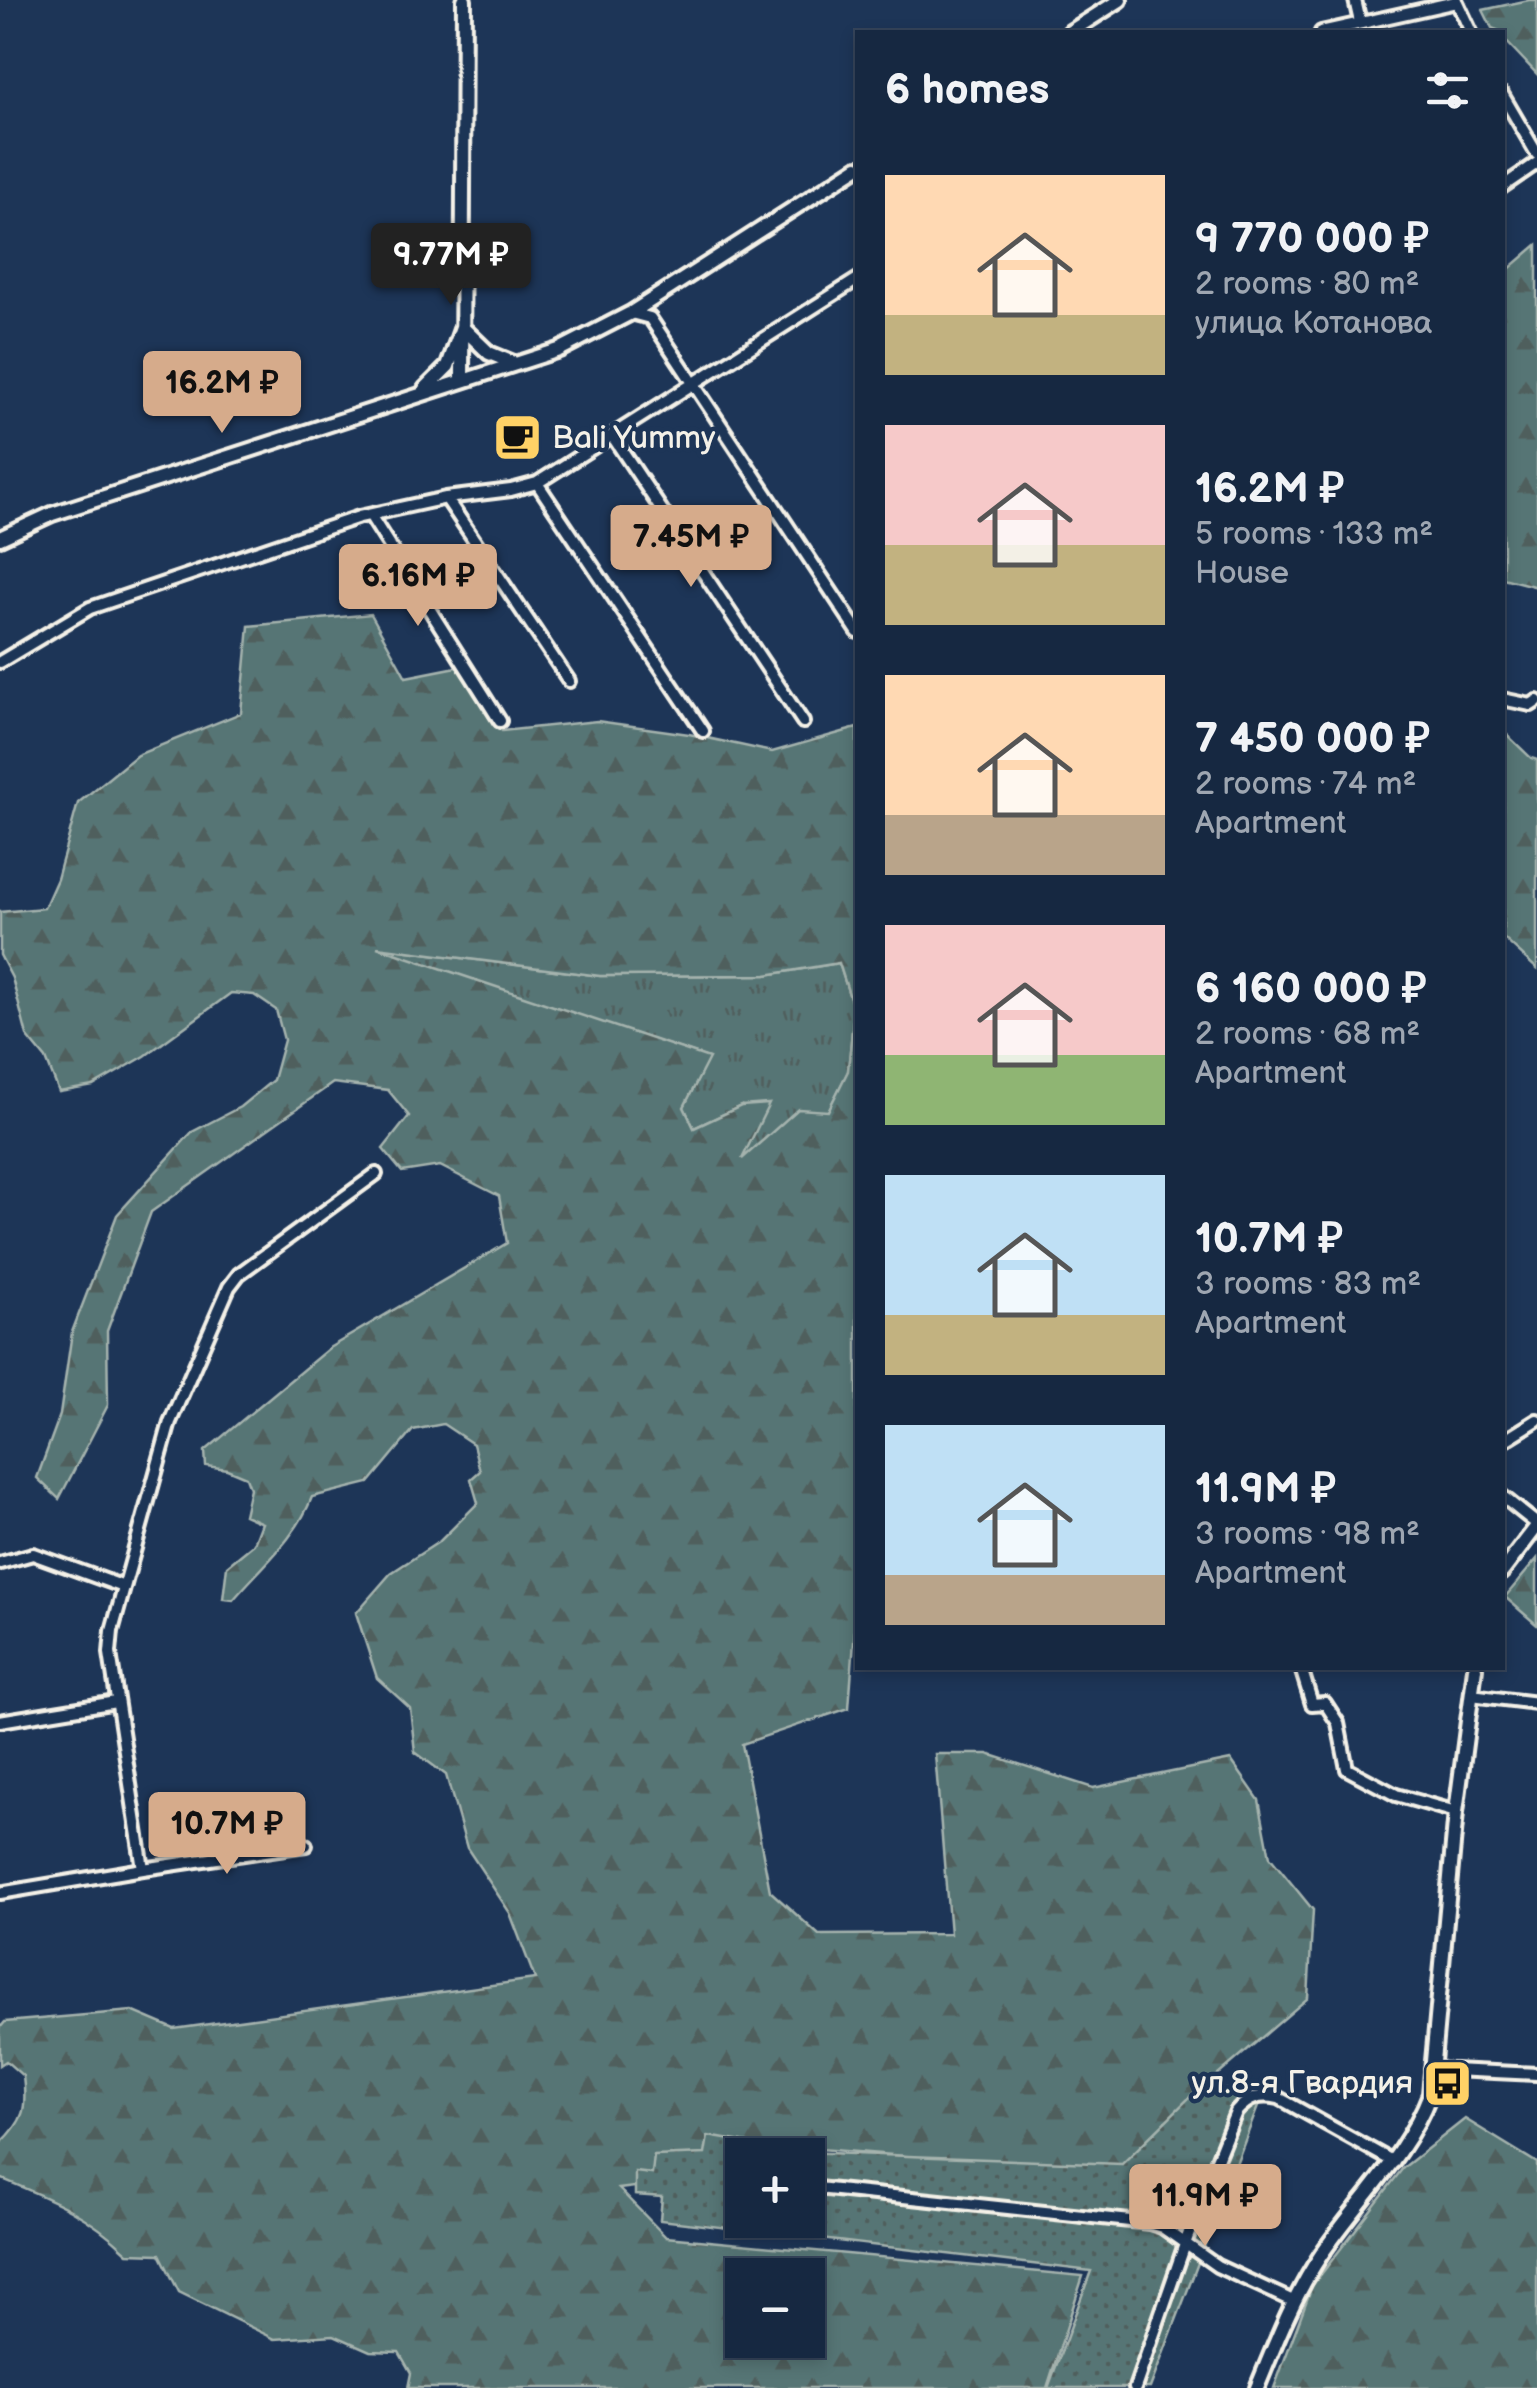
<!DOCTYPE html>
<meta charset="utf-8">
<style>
body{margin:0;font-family:"Balsamiq Sans",sans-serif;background:#1f3048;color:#f1f3f6;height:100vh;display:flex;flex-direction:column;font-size:38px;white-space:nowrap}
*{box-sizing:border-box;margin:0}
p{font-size:32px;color:#9ea6b1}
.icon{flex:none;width:55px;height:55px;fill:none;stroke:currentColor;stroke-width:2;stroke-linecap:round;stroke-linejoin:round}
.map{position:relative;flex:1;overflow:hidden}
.panel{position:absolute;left:855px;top:30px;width:650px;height:1640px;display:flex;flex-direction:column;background:#162841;border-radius:0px;box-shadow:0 5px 15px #0003,0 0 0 2px #35445a}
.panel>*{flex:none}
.tools{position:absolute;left:725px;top:2138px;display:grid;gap:20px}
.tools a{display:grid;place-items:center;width:100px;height:100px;border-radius:0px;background:#162841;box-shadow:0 5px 15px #0003,0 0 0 2px #35445a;font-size:50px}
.price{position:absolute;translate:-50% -85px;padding:0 22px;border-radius:10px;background:#d6ab8b;color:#111;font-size:32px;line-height:65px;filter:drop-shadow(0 2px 5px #0008)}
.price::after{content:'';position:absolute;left:50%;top:60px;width:30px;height:22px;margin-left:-15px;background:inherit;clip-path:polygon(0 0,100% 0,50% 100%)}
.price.selected{background:#222;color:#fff}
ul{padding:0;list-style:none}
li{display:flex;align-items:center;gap:30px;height:250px;padding:0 30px}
li span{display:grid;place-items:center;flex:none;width:280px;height:200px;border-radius:0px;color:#555}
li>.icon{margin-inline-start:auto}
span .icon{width:120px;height:120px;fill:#fffc;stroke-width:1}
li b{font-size:42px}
h2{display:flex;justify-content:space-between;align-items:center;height:120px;padding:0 30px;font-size:42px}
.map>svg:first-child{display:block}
</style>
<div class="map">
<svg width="1537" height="2388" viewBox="0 0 1537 2388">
<defs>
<pattern id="grass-tufts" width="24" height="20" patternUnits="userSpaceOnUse" patternTransform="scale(2.5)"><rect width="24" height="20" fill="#567574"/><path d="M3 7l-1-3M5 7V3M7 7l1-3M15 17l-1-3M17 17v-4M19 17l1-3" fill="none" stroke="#505e5d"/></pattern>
<pattern id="forest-firs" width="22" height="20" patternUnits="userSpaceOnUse" patternTransform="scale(2.5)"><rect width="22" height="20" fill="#567574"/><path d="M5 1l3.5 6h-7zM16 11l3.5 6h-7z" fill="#505e5d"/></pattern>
<pattern id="garden-dots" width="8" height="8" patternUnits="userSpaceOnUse" patternTransform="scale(2.5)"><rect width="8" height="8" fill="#567574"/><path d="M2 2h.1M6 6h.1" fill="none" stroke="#505e5d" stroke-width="1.8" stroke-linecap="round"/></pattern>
</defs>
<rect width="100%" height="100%" fill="#1d3557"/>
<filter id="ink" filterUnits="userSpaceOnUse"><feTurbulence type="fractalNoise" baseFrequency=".01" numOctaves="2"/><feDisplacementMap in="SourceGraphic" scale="20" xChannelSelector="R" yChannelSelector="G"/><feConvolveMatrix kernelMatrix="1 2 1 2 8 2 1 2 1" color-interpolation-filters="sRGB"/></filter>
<g filter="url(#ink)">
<path fill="url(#grass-tufts)" stroke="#a5b3ae" stroke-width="2.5" d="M370,946L600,976L766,975L839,963L854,1010L848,1071L828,1111L740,1162L741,1106L694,1128L684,1107L708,1058Z"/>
<path fill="url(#forest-firs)" stroke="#a5b3ae" stroke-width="2.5" fill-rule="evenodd" d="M1529,0H1537V74L1503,38L1502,32L1492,28L1483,10Z
M1537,245V587L1503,578L1502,275Z
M371,614L406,677L457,667L502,731L597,721L689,734L772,752L857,728V1600L849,1708L742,1744L770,1891L819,1935L950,1934L935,1754H988L1093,1788L1231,1760L1259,1800L1270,1857L1313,1910L1308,1998L1204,2087L1121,2166L917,2157L735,2142L666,2183L619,2189L666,2237L1083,2276L1047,2388H408L411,2373L399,2352L370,2351L334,2335L275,2339L179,2292L160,2254L128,2253C86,2213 53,2200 0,2178V2144C25,2120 27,2108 23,2076L6,2061L0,2065V2028L5,2022L132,2011L174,2029L535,1979L510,1913L467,1848L446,1775L415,1752L410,1708L377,1678L356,1613L391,1573L440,1541L478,1503L471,1479L480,1471L473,1444L443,1424L413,1430L369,1483L312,1497C296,1539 262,1566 233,1600L223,1599L227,1566L254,1544L262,1523L244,1515L250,1488L246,1477L227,1469L206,1466L205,1451L329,1348L507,1243L499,1196L440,1166L402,1172L383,1149L409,1116L388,1090L333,1083L151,1212L107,1331L108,1405L59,1499L37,1478L60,1415L72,1332L117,1215L192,1132L240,1107L273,1080L284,1040L276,1010L254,995L231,993L145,1056L93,1086L59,1092L46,1059L27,1036L12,978L0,955V912L44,908L57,879L78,803L137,755L241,713L249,626ZM377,947L600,976L766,975L839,963L854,1010L848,1071L828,1111L798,1109L742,1159L769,1104L741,1106L694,1128L684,1107L709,1058ZM742,2275H808V2340H742Z
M1503,731L1531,758L1537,760V969L1503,938Z
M1537,1559V1625L1505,1597Z
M1465,2119L1537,2163V2388H1274L1312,2286L1403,2168Z"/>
<path fill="url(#garden-dots)" stroke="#a5b3ae" stroke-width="2.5" fill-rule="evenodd" d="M1198,2089L1264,2091L1150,2388H1048L1091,2271L660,2220L662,2197L635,2195V2172L652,2174L654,2156L705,2154L708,2136L800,2152L1122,2164ZM742,2155H808V2220H742Z"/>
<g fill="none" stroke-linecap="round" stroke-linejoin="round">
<defs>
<path id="minor" d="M1355,0L1360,22
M1456,0L1471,32
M1321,32L1456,2
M1502,94L1537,154
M1502,187L1537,163
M631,313L650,318L858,632
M613,437L803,722
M537,483L703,731
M446,498L569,681
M370,515L500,721
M0,662L90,608L359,517L446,498L511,490L537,483L858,279
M1502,699L1531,705L1537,701
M1502,1442L1537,1420
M1502,1496L1537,1524
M0,1563L33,1554L124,1587
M1301,1668L1312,1704L1325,1703L1338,1723L1347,1769L1396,1795L1456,1812
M1471,1695L1537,1703
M0,1721L116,1702
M143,1869L306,1845
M0,1893L143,1869L110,1653L112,1631L170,1422L229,1287L239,1274L376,1174
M1431,2069L1537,2074
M808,2187L1149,2223L1162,2227L1217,2266L1293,2301
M1135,2388L1199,2204L1236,2112C1249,2097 1260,2094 1279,2098L1394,2162"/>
<path id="tertiary" d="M1070,32L1120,0
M462,381L464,0
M425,389L448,366L462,327L489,353L516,364
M0,538L52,514L559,350L631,313L858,167
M1502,1572L1537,1526
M1257,2388C1276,2342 1293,2297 1321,2255C1358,2200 1406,2157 1430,2094L1456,1812L1475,1668"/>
</defs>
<use href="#minor" stroke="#f4f1e8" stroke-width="18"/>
<use href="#tertiary" stroke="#f4f1e8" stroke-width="20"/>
<use href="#minor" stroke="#1d3557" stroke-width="10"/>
<use href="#tertiary" stroke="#1d3557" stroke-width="12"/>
</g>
</g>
<defs>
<symbol id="cafe-square" viewBox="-11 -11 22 22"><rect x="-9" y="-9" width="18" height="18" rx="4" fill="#ffd166" stroke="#1d3557"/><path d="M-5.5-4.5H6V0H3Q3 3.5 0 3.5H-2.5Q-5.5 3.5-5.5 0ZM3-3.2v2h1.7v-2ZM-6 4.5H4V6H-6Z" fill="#111"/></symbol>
<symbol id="bus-square" viewBox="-11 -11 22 22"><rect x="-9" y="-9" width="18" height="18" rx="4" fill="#ffd166" stroke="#1d3557"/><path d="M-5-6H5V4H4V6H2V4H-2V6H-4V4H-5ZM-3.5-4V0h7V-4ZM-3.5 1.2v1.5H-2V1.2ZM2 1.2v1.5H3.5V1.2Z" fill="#111"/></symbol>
</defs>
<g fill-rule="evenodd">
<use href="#cafe-square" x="490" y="410" width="55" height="55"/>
<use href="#bus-square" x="1420" y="2056" width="55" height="55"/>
</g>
<g text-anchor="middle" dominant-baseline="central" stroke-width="9" stroke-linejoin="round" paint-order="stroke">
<g font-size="32" fill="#f4f1e8" stroke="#1d3557" text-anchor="start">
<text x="552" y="438">Bali Yummy</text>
<text x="1413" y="2083" text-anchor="end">ул.8-я Гвардия</text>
</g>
</g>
</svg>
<div class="tools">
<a>+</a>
<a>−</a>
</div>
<b class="price selected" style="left:451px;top:308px">9.77M ₽</b>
<b class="price" style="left:222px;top:436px">16.2M ₽</b>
<b class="price" style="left:691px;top:590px">7.45M ₽</b>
<b class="price" style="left:418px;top:629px">6.16M ₽</b>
<b class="price" style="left:227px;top:1877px">10.7M ₽</b>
<b class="price" style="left:1205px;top:2249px">11.9M ₽</b>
<section class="panel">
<h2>6 homes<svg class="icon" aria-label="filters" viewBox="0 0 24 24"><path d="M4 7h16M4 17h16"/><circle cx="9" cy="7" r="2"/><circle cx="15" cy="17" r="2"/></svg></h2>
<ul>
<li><span style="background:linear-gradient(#ffd9b3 70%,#c2b280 0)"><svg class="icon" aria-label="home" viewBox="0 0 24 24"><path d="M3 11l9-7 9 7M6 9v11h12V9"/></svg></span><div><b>9 770 000 ₽</b><p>2 rooms · 80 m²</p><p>улица Котанова</p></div></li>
<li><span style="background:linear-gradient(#f6c9c9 60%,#c2b280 0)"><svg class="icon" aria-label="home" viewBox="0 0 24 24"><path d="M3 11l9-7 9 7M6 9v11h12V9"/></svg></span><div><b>16.2M ₽</b><p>5 rooms · 133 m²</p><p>House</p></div></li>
<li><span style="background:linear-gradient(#ffd9b3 70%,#b9a48a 0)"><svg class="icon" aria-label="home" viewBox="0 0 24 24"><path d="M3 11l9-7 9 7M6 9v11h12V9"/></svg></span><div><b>7 450 000 ₽</b><p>2 rooms · 74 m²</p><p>Apartment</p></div></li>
<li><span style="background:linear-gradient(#f6c9c9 65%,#8fb573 0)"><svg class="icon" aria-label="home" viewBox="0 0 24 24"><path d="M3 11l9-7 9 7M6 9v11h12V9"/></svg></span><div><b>6 160 000 ₽</b><p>2 rooms · 68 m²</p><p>Apartment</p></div></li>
<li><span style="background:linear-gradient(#bfe0f5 70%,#c2b280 0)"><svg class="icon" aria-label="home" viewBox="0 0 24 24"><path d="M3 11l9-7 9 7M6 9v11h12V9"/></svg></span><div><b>10.7M ₽</b><p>3 rooms · 83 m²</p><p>Apartment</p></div></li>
<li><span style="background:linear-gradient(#bfe0f5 75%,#b9a48a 0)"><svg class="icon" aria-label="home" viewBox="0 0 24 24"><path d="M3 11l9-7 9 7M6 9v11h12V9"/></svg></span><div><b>11.9M ₽</b><p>3 rooms · 98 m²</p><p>Apartment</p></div></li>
</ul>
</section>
</div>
